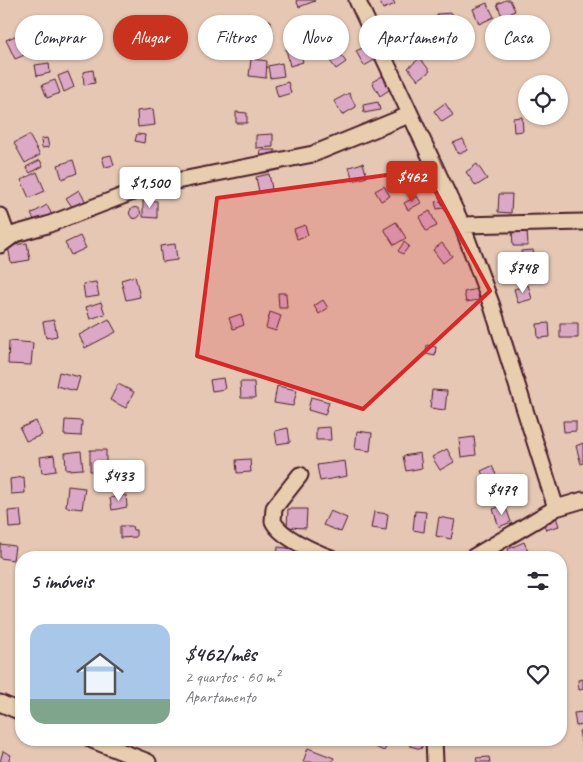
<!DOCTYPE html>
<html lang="pt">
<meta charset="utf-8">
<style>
body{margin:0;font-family:Caveat,sans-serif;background:#f7f7f7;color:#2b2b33;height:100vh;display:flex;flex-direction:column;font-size:19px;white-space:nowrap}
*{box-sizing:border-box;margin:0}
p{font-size:16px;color:#7c7c81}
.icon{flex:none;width:28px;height:28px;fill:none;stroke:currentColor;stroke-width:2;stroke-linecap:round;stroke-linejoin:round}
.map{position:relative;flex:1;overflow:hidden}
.details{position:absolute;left:15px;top:551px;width:552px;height:195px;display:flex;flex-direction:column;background:#fff;border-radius:20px;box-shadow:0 1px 4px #0004}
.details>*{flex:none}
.guide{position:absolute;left:15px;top:15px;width:554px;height:45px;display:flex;gap:10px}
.buttons{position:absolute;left:518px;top:75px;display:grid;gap:10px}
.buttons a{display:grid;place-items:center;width:50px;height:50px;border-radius:50%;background:#fff;box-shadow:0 1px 4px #0004;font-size:25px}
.price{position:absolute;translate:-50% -42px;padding:0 11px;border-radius:5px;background:#fff;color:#222;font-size:16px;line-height:32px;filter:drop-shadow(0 1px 2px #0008)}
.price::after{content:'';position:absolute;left:50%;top:30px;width:15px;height:11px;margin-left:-8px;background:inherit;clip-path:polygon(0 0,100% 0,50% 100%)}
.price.on{background:#c8321e;color:#fff}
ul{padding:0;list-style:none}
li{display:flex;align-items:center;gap:15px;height:125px;padding:0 15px}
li+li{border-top:1px solid #e1e1e2}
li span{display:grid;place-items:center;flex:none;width:140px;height:100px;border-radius:15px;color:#555}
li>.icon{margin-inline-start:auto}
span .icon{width:60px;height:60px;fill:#fffc;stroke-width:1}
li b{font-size:21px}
h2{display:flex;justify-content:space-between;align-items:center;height:60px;padding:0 15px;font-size:21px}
.tag{padding:0 18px;border-radius:22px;background:#fff;box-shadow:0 1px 4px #0004;font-size:18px;line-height:45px}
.tag.on{background:#c8321e;color:#fff}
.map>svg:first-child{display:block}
</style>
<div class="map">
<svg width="583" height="762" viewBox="0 0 583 762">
<rect width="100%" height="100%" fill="#e5c7b4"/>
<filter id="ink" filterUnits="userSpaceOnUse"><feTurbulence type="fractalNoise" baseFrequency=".02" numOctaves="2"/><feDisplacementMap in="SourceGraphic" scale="10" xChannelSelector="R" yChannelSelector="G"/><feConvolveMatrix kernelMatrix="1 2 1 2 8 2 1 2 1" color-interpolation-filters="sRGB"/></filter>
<g filter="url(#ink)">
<path fill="#dba9c6" stroke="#4a1f2b" d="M296,0H314L315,1L299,7Z
M379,0H393L395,4L383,9Z
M506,0H510L515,11L502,16L497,4Z
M487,3L494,17L479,24L473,9Z
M452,13L453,26L437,27V14Z
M270,20L273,36L256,40L253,23Z
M249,24L252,42L239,44L236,26Z
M59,28L67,43L52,50L45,35Z
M409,29L418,47L402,55L393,37Z
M514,29L519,44L511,47L505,32Z
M137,33L140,47L128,49L125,35Z
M20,34L29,53L15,59L6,40Z
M87,34H100L99,48H87Z
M371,44L378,58L364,66L356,51Z
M298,45L303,62L290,66L286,49Z
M340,54L346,62L336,69L330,61Z
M420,58L430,71L418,80L408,68Z
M251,59L267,61L266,78L249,76Z
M49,63L50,73L37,76L35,65Z
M282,63L284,76L270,78L268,66Z
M93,70L95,83L84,85L83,72Z
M68,72L74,87L64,92L58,76Z
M384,75L392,88L380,96L372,82Z
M55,80L60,93L47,98L42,85Z
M288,82L291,93L278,97L275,86Z
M349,93L356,107L342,115L334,101Z
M378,102L380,110L364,113L363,105Z
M445,103L453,115L442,122L434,111Z
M153,109L155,125L138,127L137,111Z
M236,112L247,113V123H236Z
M522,117L523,131L514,132L513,118Z
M137,134L145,135L144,143L135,141Z
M273,134V147L256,148V135Z
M29,135L40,155L25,163L14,143Z
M47,138L49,147L42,148L41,139Z
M463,139L468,150L458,154L453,143Z
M260,150H275V157L261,158Z
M111,155L114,165L105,167L102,157Z
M40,160L43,166L30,173L26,167Z
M73,160L77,173L62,179L58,165Z
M363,163L367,177L353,181L349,167Z
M477,164L487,179L476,186L466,172Z
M37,172L45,191L29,198L21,180Z
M269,174L272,189L259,192L256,177Z
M384,186L390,196L381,201L375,191Z
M79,190L87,204L75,211L66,198Z
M499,194H512L511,213L498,212Z
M417,196L421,203L408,210L404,203Z
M448,200L450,207L437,209L435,202Z
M143,201H157V218L143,217Z
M47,205L53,217L37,225L31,214Z
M129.5 213a5.5 5.5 0 1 1 11 0a5.5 5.5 0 1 1-11 0Z
M430,211L437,226L426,231L419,217Z
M396,222L406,238L394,245L384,229Z
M305,225L308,235L297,239L294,229Z
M512,230H527L528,246H513Z
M80,236L86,248L71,255L65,243Z
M404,242L409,246L403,254L398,251Z
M27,243L30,260L11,263L8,246Z
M442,243L452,256L443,263L433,250Z
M175,244L177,260L162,262L160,246Z
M533,250L535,264L523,265L521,251Z
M536,269L537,277L527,279L526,271Z
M135,276L140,297L126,300L121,280Z
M96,282L99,296L85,298L83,284Z
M528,285L532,299L518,303L514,289Z
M477,289L479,300L466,302L464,292Z
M278,293H286L287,308H279Z
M323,300L328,308L319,314L314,306Z
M101,302L105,314L90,319L86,307Z
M270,312L281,316L276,331L266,328Z
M241,314L244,325L233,329L229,318Z
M109,319L116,332L85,348L79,335Z
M54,320L57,336L46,338L43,322Z
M549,323L550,337L538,338L537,324Z
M560,323H578V338H560Z
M9,341L33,343L31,365L8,364Z
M427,345L436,347L435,356L426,354Z
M59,372L80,377L76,391L56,386Z
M223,378L225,389L212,391L210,380Z
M240,382H254L255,398H241Z
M118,384L134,392L126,408L110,400Z
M277,386L297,390L293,406L274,403Z
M432,390L447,391L445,410L430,408Z
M311,397L329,402L325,415L308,410Z
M65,420L82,421L81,436L64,435Z
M36,421L42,435L26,441L20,428Z
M563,421H576V431L564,432Z
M330,427L331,440H316V428Z
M288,428L290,442L277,444L275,431Z
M357,431L372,433L370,451L355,449Z
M474,437L476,455L461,457L459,439Z
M583,443V463L581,464L576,446Z
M447,449L454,462L440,470L432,457Z
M90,450H106V471H90Z
M81,451L83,469L66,470L65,453Z
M420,453L422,468L406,471L403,456Z
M54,455L56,471L42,473L40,457Z
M250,459L251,472L237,473L236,460Z
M345,461L347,476L320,481L317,465Z
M115,462L130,464L128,478L113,476Z
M492,466L499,481L488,486L481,471Z
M24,477L25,493L11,494L10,479Z
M68,486L85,488L82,509L66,507Z
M126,495L127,507L112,510L110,498Z
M505,505L511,522L499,527L493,509Z
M288,509H307L306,528L287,527Z
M20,510L22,527L9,528L8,511Z
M330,511L347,518L341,532L323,525Z
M415,511L426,512L424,532L413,530Z
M374,512L388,514L386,530L371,528Z
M439,517L455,520L451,539L436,536Z
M556,517L559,526L546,530L543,521Z
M120,526H132L133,530H136V537L120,538Z
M524,542L531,558H512L508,549Z
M0,544L15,546L13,560L0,558Z
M278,547L296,549L295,558H277Z
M583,679V689L579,690L578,680Z
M583,712V725L576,726L574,713Z
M583,730V745L582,746L579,731Z
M376,740H390L384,751L373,746Z
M412,740L424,742L421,749L410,746Z
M308,748L334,758L332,762H303Z
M3,751L11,755L8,762H0Z
M489,757L490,762H477L476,758Z"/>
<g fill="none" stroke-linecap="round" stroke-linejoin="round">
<defs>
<path id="minor" d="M357,0L462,225L492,306L556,508
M0,216L8,238
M462,225L583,222
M0,245L15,234L47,225L146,187L313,154L409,115
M300,475L274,508L273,521C280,537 315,552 331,558
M472,558L556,508L583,500
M0,703L21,712
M92,740L148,762
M434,740L435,762"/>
</defs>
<use href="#minor" stroke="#4a1f2b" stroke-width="19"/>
<use href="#minor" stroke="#e8ceaf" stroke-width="15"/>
</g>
</g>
<path fill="#d62828" fill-opacity="0.2" stroke="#d62828" stroke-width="4" stroke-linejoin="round" d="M424,170L490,291L363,409L197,356L217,198Z"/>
</svg>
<div class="buttons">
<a><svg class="icon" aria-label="locate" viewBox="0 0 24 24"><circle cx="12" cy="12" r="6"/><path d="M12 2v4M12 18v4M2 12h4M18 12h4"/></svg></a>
</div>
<b class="price on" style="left:412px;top:203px">$462</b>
<b class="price" style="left:150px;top:209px">$1,500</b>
<b class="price" style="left:523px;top:294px">$748</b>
<b class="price" style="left:119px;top:502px">$433</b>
<b class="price" style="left:502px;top:516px">$479</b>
<div class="guide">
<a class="tag">Comprar</a>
<a class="tag on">Alugar</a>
<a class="tag">Filtros</a>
<a class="tag">Novo</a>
<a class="tag">Apartamento</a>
<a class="tag">Casa</a>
</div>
<section class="details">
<h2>5 imóveis<svg class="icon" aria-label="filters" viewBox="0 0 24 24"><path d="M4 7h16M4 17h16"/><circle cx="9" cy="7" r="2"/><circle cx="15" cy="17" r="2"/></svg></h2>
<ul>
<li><span style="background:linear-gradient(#a9c7e8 75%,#7fa58c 0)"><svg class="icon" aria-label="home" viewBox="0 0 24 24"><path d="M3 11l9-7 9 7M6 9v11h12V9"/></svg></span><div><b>$462/mês</b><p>2 quartos · 60 m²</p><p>Apartamento</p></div><svg class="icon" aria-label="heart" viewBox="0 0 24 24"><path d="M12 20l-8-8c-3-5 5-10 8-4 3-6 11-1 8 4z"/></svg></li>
</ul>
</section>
</div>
